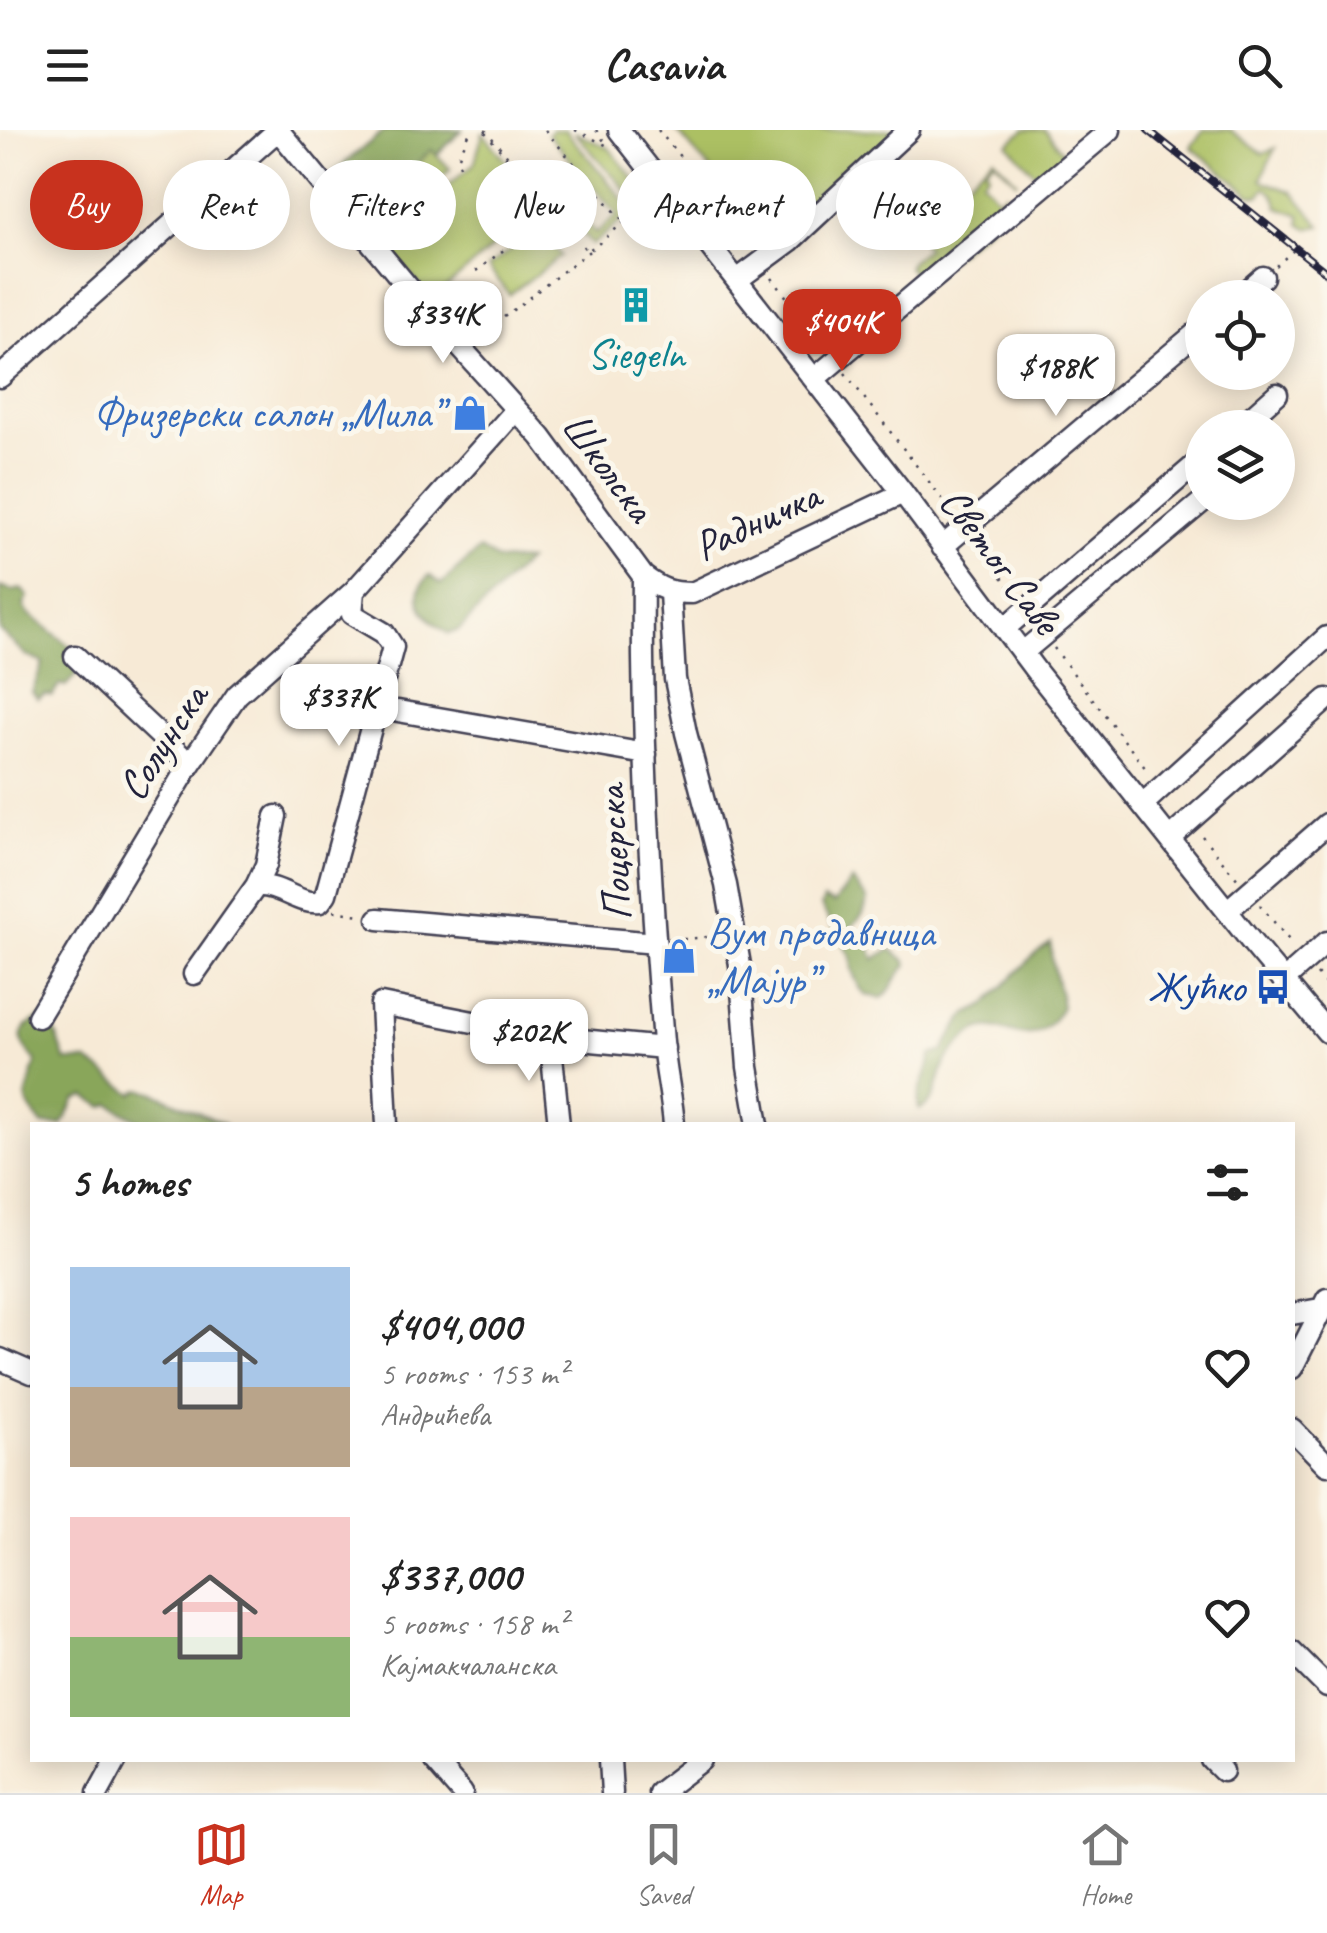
<!DOCTYPE html>
<meta charset="utf-8">
<style>
body{margin:0;font-family:Caveat,sans-serif;background:#f2f2f2;color:#222;height:100vh;display:flex;flex-direction:column;font-size:38px;white-space:nowrap}
*{box-sizing:border-box;margin:0}
p{font-size:32px;color:#767676}
.icon{flex:none;width:55px;height:55px;fill:none;stroke:currentColor;stroke-width:2;stroke-linecap:round;stroke-linejoin:round}
.map{position:relative;flex:1;overflow:hidden}
.panel{position:absolute;left:30px;top:992px;width:1265px;height:640px;display:flex;flex-direction:column;background:#fff;border-radius:0px;box-shadow:0 5px 25px #0003}
.panel>*{flex:none}
.guide{position:absolute;left:30px;top:30px;width:1268px;height:90px;display:flex;gap:20px}
.buttons{position:absolute;left:1185px;top:150px;display:grid;gap:20px}
.buttons a{display:grid;place-items:center;width:110px;height:110px;border-radius:50%;background:#fff;box-shadow:0 5px 25px #0003;font-size:50px}
.price{position:absolute;translate:-50% -85px;padding:0 22px;border-radius:20px;background:#fff;color:#222;font-size:32px;line-height:65px;filter:drop-shadow(0 2px 5px #0008)}
.price::after{content:'';position:absolute;left:50%;top:60px;width:30px;height:22px;margin-left:-15px;background:inherit;clip-path:polygon(0 0,100% 0,50% 100%)}
.price.current{background:#c8321e;color:#fff}
ul{padding:0;list-style:none}
li{display:flex;align-items:center;gap:30px;height:250px;padding:0 40px}
li span{display:grid;place-items:center;flex:none;width:280px;height:200px;border-radius:0px;color:#555}
li>.icon{margin-inline-start:auto}
span .icon{width:120px;height:120px;fill:#fffc;stroke-width:1}
li b{font-size:42px}
h2{display:flex;justify-content:space-between;align-items:center;height:120px;padding:0 40px;font-size:42px}
.tag{padding:0 35px;border-radius:45px;background:#fff;box-shadow:0 5px 25px #0003;font-size:35px;line-height:90px}
.tag.current{background:#c8321e;color:#fff}
header{display:flex;justify-content:space-between;align-items:center;height:130px;padding:0 40px;background:#fff;font-size:45px;font-weight:600}
.tabs{display:flex;justify-content:space-around;align-items:center;height:140px;border-top:2px solid #e0e0e0;background:#fff;font-size:28px;color:#767676}
.tabs a{display:grid;justify-items:center;gap:5px}
.tabs .current{color:#c8321e}
.map>svg:first-child{display:block}
</style>
<header><svg class="icon" aria-label="menu" viewBox="0 0 24 24"><path d="M4 6h16M4 12h16M4 18h16"/></svg>Casavia<svg class="icon" aria-label="search" viewBox="0 0 24 24"><circle cx="10" cy="10" r="6"/><path d="M15 15l6 6"/></svg></header>
<div class="map">
<svg width="1327" height="1663" viewBox="0 0 1327 1663">
<rect width="100%" height="100%" fill="#fbf7ec"/>
<filter id="ink" filterUnits="userSpaceOnUse"><feTurbulence type="fractalNoise" baseFrequency=".01" numOctaves="2"/><feDisplacementMap in="SourceGraphic" scale="20" xChannelSelector="R" yChannelSelector="G"/><feConvolveMatrix kernelMatrix="1 2 1 2 8 2 1 2 1" color-interpolation-filters="sRGB"/></filter>
<filter id="wash" filterUnits="userSpaceOnUse"><feTurbulence type="fractalNoise" baseFrequency=".0048" numOctaves="4" result="noise"/><feDisplacementMap in="SourceGraphic" scale="40" xChannelSelector="R" yChannelSelector="G"/><feGaussianBlur stdDeviation="2.25" result="paint"/><feColorMatrix in="noise" values="0 0 0 0 0 0 0 0 0 0 0 0 0 0 0 0 0 1.4 0 .05"/><feComposite in="paint" operator="in"/></filter>
<g filter="url(#wash)">
<rect width="100%" height="100%" fill="#f7ead6"/>
<path fill="#acc064" stroke="#677150" stroke-width="2.5" d="M385,0H462L437,25L450,39L416,70L422,77L474,34L483,3L527,56L522,91L432,170L328,47Z
M552,0H565L633,81L592,115L576,95L583,88L596,103L617,85L548,4Z
M676,0H901L775,115Z
M1024,0H1045L1068,29L1042,51L1008,14Z
M1203,0H1230L1263,24L1275,18L1261,50L1293,62L1321,96L1307,99L1300,94V85L1278,77C1277,68 1274,63 1265,58L1259,66L1251,65L1191,17Z
M574,2L609,18L647,65L638,74Z
M994,27L1017,52L995,30L986,38L989,43L982,50L998,68L1006,62L1016,73L936,141L918,149L908,137L910,132L927,118L912,101Z
M540,98L561,126L509,165L488,137Z"/>
<path fill="#89a65a" stroke="#56644a" stroke-width="2.5" d="M385,0H462L437,25L431,20L362,87L328,47Z
M480,419L497,430L527,431L459,500L449,504C426,489 406,469 429,445L441,454Z
M0,457L12,461L21,459L28,466L24,476L28,483L80,524C80,539 77,547 65,556L60,554L52,566L45,564L38,569L32,562L43,533L27,526L0,501Z
M852,750L868,770L863,784L850,799L854,812L870,815L874,829L891,819L906,831L907,836C894,847 893,860 882,868L865,865C857,854 850,841 851,828L821,776L824,769L834,773Z
M1051,813C1050,835 1059,854 1062,877C1032,930 1005,888 978,900C968,905 950,924 945,934C936,951 939,972 919,980C914,960 931,943 931,925L944,921C948,908 959,895 967,884L984,876L1036,823Z
M41,888L52,893L66,931H88L133,964L140,959L153,962L226,995H146L110,974L104,977L85,966L76,969L62,995H42L28,975L26,967L36,932C21,912 11,902 41,888Z"/>
</g>
<g filter="url(#ink)">
<g fill="none" stroke-linecap="round" stroke-linejoin="round">
<defs>
<path id="minor" d="M278,0L427,180L541,307L643,446C660,459 670,463 692,463L903,363
M619,0L903,363L1036,541L1254,815L1327,902
M737,150L790,111L909,0
M1239,168L1263,147
M0,247L278,0
M814,249L1110,0
M1239,298L1277,264
M942,417L1202,198
M643,446C641,601 650,757 663,912C665,940 672,967 674,995
M670,463L675,549L686,603L726,755L740,835L748,937L758,995
M1004,499L1202,329
M1022,523L1202,372
M75,526L190,634
M398,581L646,624
M1143,674L1327,507
M1170,708L1327,569
M256,756C280,754 298,775 320,772L326,764L393,517L384,503L352,484L354,461
M1227,781L1327,694
M378,789L656,813
M194,844L256,756L266,735L276,686
M1283,851L1327,812
M38,887L190,634L237,565L354,461L516,280
M550,907L559,995
M387,995L381,874L550,907L664,918
M1292,1184L1320,1179
M0,1229L32,1243
M1292,1238L1327,1169
M1292,1299L1327,1335
M1292,1522L1327,1557
M433,1630L462,1663
M610,1630L612,1663
M1212,1630L1223,1641
M98,1663L116,1630
M659,1663L702,1630"/>
</defs>
<use href="#minor" stroke="#424052" stroke-width="25"/>
<path stroke="#424052" stroke-width="2.5" stroke-dasharray="2.5 8" stroke-linecap="butt" d="M485,0L534,56
M545,0L624,92
M575,0L610,17
M596,0L604,11
M658,0L706,58L749,117
M485,2L531,57
M460,36L458,28L471,0
M583,118L588,114L592,119L635,83
M1276,136L1296,118
M476,141L550,85L530,62L537,56
M772,148L825,217
M504,187L592,119
M845,243L953,383
M977,413L1017,467
M1054,518L1149,643
M1202,706L1238,750
M1260,775L1293,815
M334,781L360,785
M673,810L719,806
M1317,844L1327,856"/>
<use href="#minor" stroke="#fff" stroke-width="20"/>
<defs>
<path id="rail" d="M1148,0L1327,143"/>
</defs>
<use href="#rail" stroke="#22223b" stroke-width="8"/>
<use href="#rail" stroke="#fbf7ec" stroke-width="4" stroke-dasharray="11" stroke-linecap="butt"/>
</g>
</g>
<defs>
<symbol id="building-bare" viewBox="-9 -9 18 18"><path d="M-4-6H4V6H1V3H-1V6H-4ZM-2.5-4.3h1.7v1.8h-1.7ZM.8-4.3h1.7v1.8H.8ZM-2.5-1h1.7V.8h-1.7ZM.8-1h1.7V.8H.8Z" fill="#0f9aa8" stroke="#fbf7ec" stroke-width="2.5" paint-order="stroke"/></symbol>
<symbol id="shop-bare" viewBox="-9 -9 18 18"><path d="M-5-2.5h2.3a2.7 3.5 0 0 1 5.4 0H5L5.5 6h-11ZM-1.5-2.5h3a1.5 2.3 0 0 0-3 0Z" fill="#3f7fe0" stroke="#fbf7ec" stroke-width="2.5" paint-order="stroke"/></symbol>
<symbol id="bus-bare" viewBox="-9 -9 18 18"><path d="M-5-6H5V4H4V6H2V4H-2V6H-4V4H-5ZM-3.5-4V0h7V-4ZM-3.5 1.2v1.5H-2V1.2ZM2 1.2v1.5H3.5V1.2Z" fill="#1a4fb4" stroke="#fbf7ec" stroke-width="2.5" paint-order="stroke"/></symbol>
</defs>
<g fill-rule="evenodd">
<use href="#building-bare" x="611" y="150" width="50" height="50"/>
<use href="#shop-bare" x="445" y="258" width="50" height="50"/>
<use href="#shop-bare" x="654" y="801" width="50" height="50"/>
<use href="#bus-bare" x="1248" y="832" width="50" height="50"/>
</g>
<g text-anchor="middle" dominant-baseline="central" stroke-width="10" stroke-linejoin="round" paint-order="stroke">
<g font-size="42" fill="#0d838f" stroke="#fbf7ec">
<text x="636" y="224">Siegeln</text>
</g>
<g font-size="42" fill="#366cbe" stroke="#fbf7ec" text-anchor="end">
<text x="442" y="283">Фризерски салон „Мила”</text>
<text x="707" y="802" text-anchor="start">Вум продавница<tspan x="707" dy="48">„Мајур”</tspan></text>
</g>
<g font-size="42" fill="#22223b" stroke="#fbf7ec">
<text transform="translate(608 337) rotate(53)">Школска</text>
<text transform="translate(757 391) rotate(-25)">Радничка</text>
<text transform="translate(1000 431) rotate(53)">Светог Саве</text>
<text transform="translate(163 612) rotate(-57)">Солунска</text>
<text transform="translate(614 723) rotate(-93)">Поцерска</text>
</g>
<g font-size="42" fill="#164399" stroke="#fbf7ec" text-anchor="end">
<text x="1245" y="857">Жућко</text>
</g>
</g>
</svg>
<div class="buttons">
<a><svg class="icon" aria-label="locate" viewBox="0 0 24 24"><circle cx="12" cy="12" r="6"/><path d="M12 2v4M12 18v4M2 12h4M18 12h4"/></svg></a>
<a><svg class="icon" aria-label="layers" viewBox="0 0 24 24"><path d="M12 4l9 5-9 5-9-5zM3 14l9 5 9-5"/></svg></a>
</div>
<b class="price" style="left:443px;top:236px">$334K</b>
<b class="price current" style="left:842px;top:244px">$404K</b>
<b class="price" style="left:1056px;top:289px">$188K</b>
<b class="price" style="left:339px;top:619px">$337K</b>
<b class="price" style="left:529px;top:954px">$202K</b>
<div class="guide">
<a class="tag current">Buy</a>
<a class="tag">Rent</a>
<a class="tag">Filters</a>
<a class="tag">New</a>
<a class="tag">Apartment</a>
<a class="tag">House</a>
</div>
<section class="panel">
<h2>5 homes<svg class="icon" aria-label="filters" viewBox="0 0 24 24"><path d="M4 7h16M4 17h16"/><circle cx="9" cy="7" r="2"/><circle cx="15" cy="17" r="2"/></svg></h2>
<ul>
<li><span style="background:linear-gradient(#a9c7e8 60%,#b9a48a 0)"><svg class="icon" aria-label="home" viewBox="0 0 24 24"><path d="M3 11l9-7 9 7M6 9v11h12V9"/></svg></span><div><b>$404,000</b><p>5 rooms · 153 m²</p><p>Андрићева</p></div><svg class="icon" aria-label="heart" viewBox="0 0 24 24"><path d="M12 20l-8-8c-3-5 5-10 8-4 3-6 11-1 8 4z"/></svg></li>
<li><span style="background:linear-gradient(#f6c9c9 60%,#8fb573 0)"><svg class="icon" aria-label="home" viewBox="0 0 24 24"><path d="M3 11l9-7 9 7M6 9v11h12V9"/></svg></span><div><b>$337,000</b><p>5 rooms · 158 m²</p><p>Кајмакчаланска</p></div><svg class="icon" aria-label="heart" viewBox="0 0 24 24"><path d="M12 20l-8-8c-3-5 5-10 8-4 3-6 11-1 8 4z"/></svg></li>
</ul>
</section>
</div>
<nav class="tabs">
<a class="current"><svg class="icon" aria-label="map" viewBox="0 0 24 24"><path d="M3 6l6-2 6 2 6-2v14l-6 2-6-2-6 2zM9 4v14M15 6v14"/></svg>Map</a>
<a><svg class="icon" aria-label="saved" viewBox="0 0 24 24"><path d="M7 4h10v16l-5-4-5 4z"/></svg>Saved</a>
<a><svg class="icon" aria-label="home" viewBox="0 0 24 24"><path d="M3 11l9-7 9 7M6 9v11h12V9"/></svg>Home</a>
</nav>
